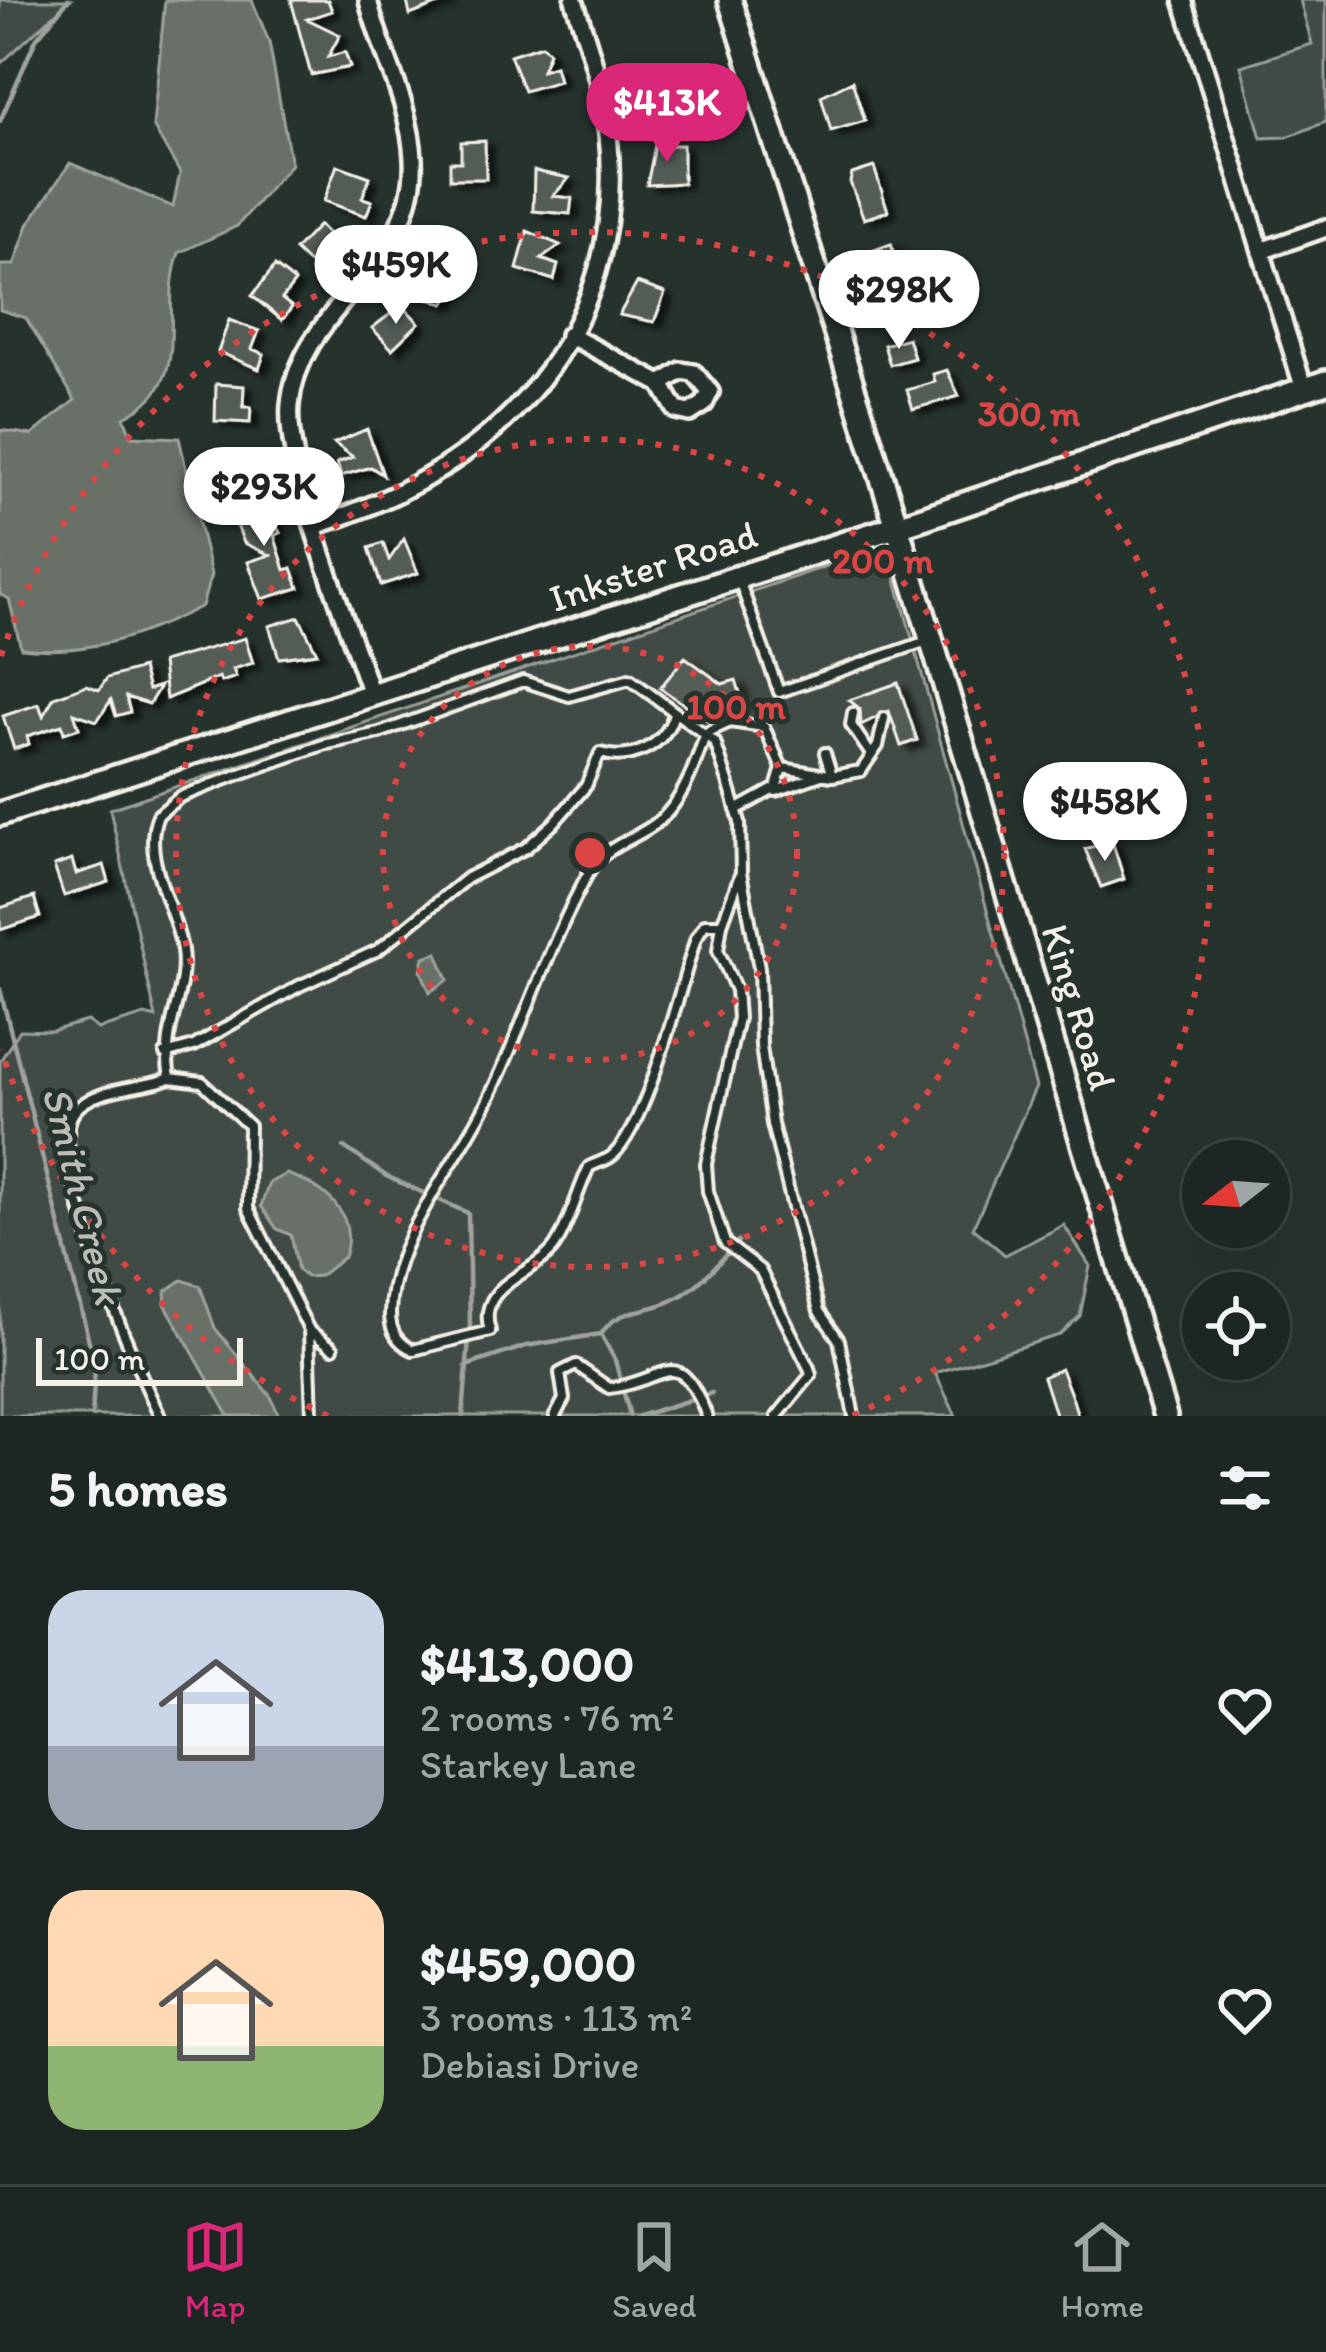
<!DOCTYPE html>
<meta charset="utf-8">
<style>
body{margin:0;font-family:Itim,sans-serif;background:#252e2a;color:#f1f3f6;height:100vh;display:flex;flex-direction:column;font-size:45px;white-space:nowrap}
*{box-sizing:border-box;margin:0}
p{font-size:39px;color:#a0a5a5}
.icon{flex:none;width:66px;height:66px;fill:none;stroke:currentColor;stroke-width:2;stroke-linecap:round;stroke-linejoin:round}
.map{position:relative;height:1416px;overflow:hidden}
.panel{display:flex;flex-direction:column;background:#1c2622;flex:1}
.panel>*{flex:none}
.needle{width:78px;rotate:253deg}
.controls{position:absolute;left:1182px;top:1140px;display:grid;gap:24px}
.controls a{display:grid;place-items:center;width:108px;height:108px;border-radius:50%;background:#1c2622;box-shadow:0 12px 48px #0002,0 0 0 3px #3a4340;font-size:60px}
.scale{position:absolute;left:36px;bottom:30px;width:207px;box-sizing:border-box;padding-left:12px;border:6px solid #f4f1e8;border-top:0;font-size:33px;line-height:42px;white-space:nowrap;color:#f4f1e8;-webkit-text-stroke:9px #26332d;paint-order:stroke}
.price{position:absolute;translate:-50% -102px;padding:0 27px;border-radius:42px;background:#fff;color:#222;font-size:39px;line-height:78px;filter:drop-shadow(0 3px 6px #0008)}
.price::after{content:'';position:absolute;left:50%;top:72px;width:36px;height:27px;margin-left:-18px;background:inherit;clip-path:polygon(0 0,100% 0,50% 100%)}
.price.on{background:#db2777;color:#fff}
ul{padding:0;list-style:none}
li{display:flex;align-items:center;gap:36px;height:300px;padding:0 48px}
li span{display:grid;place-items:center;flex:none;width:336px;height:240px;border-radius:36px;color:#555}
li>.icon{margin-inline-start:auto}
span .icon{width:144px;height:144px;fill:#fffc;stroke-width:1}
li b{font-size:51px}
h2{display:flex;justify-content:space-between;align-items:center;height:144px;padding:0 48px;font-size:51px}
.dock{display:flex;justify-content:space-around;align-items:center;height:168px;border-top:3px solid #3a4340;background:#1c2622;font-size:33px;color:#a0a5a5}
.dock a{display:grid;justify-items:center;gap:6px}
.dock .on{color:#db2777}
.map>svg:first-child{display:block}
</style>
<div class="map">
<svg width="1326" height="1416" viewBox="0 0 1326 1416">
<defs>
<filter id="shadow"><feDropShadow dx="8" dy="5" stdDeviation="3" flood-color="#0009"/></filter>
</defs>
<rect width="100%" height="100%" fill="#26332d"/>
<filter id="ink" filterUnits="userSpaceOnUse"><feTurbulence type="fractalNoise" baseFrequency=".00833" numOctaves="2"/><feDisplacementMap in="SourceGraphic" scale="24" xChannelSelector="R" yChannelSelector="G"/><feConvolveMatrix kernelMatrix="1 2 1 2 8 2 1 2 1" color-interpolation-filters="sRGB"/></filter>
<g filter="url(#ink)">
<path fill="#414b45" stroke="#9a9e96" stroke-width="3" d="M0,0H70L0,64Z
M1300,0H1326V122L1287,137L1261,138L1241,66L1312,44Z
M871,551H888L1036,1087L973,1228L1005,1255L1064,1225L1090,1266L1080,1316L1060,1335L935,1373L956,1416H0V1061L20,1030L52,1031L87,1021L98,1029L145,1015L156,1018L110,809Z"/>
<path fill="#676f68" stroke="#9fa39b" stroke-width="3" d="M165,0H252L269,42L291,164L237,226L179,253C157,316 198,380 124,417L131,436L179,438L211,575L202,606C143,636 87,656 21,648L9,599L0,594V430L32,435L75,400L26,318L0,310V265H14L28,225L70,163L173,207L180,173L153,126Z
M437,953L448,980L430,992L421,971L424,957Z
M286,1174C324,1186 359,1214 344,1257L320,1276L306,1277L298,1270L291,1235L277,1229L261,1206L269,1183Z
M182,1280L200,1286L215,1328L271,1397L279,1416H229L165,1304L166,1291Z"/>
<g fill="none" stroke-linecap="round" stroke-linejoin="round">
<path stroke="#9fa39b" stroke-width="4.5" d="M0,121L36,39L68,0
M0,989L95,1365L92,1416
M344,1147L386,1176L468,1213L470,1325L463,1416
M601,1334C619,1306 648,1314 675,1299C701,1286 719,1262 738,1241
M466,1366L526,1346L601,1334L615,1360L630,1416
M639,1416L712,1393"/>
</g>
<path fill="#525c55" stroke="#f4f1e8" stroke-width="3" filter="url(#shadow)" d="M291,0H328L332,11L307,19L340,35L328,57L345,52L350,67L311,75Z
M449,0L410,15L407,1L413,0Z
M542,45L549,52L542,70L555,66L559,81L524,91L510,55Z
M852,81L865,121L831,131L821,96Z
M485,141L486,179H450V162H461V142Z
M655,145H683V183L647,185Z
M337,165L370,177L362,198L372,201L366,216L324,201Z
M874,167L888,211L864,219L850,182L852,174Z
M534,171L569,178L553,196L572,198L570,214L533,211Z
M319,225L337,243L325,256L332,262L320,274L295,250Z
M527,231L560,245L541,259L558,265L554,280L517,269Z
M891,244L900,271L914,267L918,281L884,293L869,252Z
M435,261L463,277L444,304L409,292Z
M275,266L295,282L282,299L292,307L282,320L252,296Z
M637,283L665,293L654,322L619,315Z
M402,305L419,323L392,349L372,328Z
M229,320L259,331L252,349L264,354L259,369L218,352Z
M908,338L914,358L890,365L884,345Z
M947,370L959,396L913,409L907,390L935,382L933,374Z
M216,384L244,386L243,407H251L250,423L215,421Z
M367,429L383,475L371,467L341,476L337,463L353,457L334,443Z
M262,498L280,533L274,535L285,570L292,568L299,588L262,599L248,562L270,555L244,543L230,508Z
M404,539L418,573L381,585L369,548L383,543L389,560Z
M299,617L317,653L279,658L269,626Z
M245,638L253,663L233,669L236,677L221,682L219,677L166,699L162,662Z
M685,657L722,684L736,680L740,693L724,716L710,722L660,688Z
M142,668L148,690L160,686L149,704L126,697L130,712L116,716L111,700L97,721L74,713L79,728L64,733L62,725L27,736L29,744L14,749L3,716L39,704L43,716L54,697L87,685L99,690L107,678Z
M898,683L917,740L901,746L889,711L861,725L860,709L849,700Z
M1112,841L1124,879L1101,887L1085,849Z
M72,860L76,874L104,865L109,882L64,896L54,866Z
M34,897L40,917L0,930V908Z
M1061,1369L1073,1400L1078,1416H1056L1052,1405L1043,1377Z"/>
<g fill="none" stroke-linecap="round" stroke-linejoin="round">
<defs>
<path id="lane" d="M739,580L779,692L930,640
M853,713L851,725L870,753
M782,768L832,776L825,753
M832,776L861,771L878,746L884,718
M776,791L824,774
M736,810L776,788L782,768L764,727L730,722L706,733C696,761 687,790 668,812C646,838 609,841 590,870C548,945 523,1029 485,1106C453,1170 391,1238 390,1314C390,1332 398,1343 413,1350L490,1331C475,1284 535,1275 555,1246C570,1223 577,1192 589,1167C597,1162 607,1161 613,1155C648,1123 680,987 696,938L705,924H722L718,950L736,990L738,1018L706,1164L708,1191L725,1243L760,1270L809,1368L811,1375L777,1416
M722,924L740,875
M165,1054L194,1046L299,986L378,950L467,878L526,848L553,824L586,786L600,753C631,762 666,746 674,713
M170,1078L202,1082L249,1126L248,1208L309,1330L312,1416
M310,1331L333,1348
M160,1416C137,1369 42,1153 75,1111C94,1087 143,1089 170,1078C160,1027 188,995 182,950C176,909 140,857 158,815L180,797L237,775L323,745L379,733L523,681L569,696L630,679L715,742L729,785L740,822L741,873L759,968L761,1046L772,1124L819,1311L839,1340L854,1416
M555,1416L564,1399L560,1373L576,1365L609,1388C667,1382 677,1340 707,1416"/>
<path id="street" d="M368,0C381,53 410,103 413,158C419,265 299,305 290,405C284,468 349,627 371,694
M1183,0L1304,389
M1261,251L1326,228
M569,335L661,384L676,410L690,413L704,404L710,392L694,373L681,371L661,384
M317,525C496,470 630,334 608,134C603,87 588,44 574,0"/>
<path id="secondary" d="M730,0L897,526L1165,1416
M0,814L929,516L1326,382"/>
</defs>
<use href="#lane" stroke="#f4f1e8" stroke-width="16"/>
<use href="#street" stroke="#f4f1e8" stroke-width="24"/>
<use href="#secondary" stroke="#f4f1e8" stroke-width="30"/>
<use href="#lane" stroke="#26332d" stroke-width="8"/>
<use href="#street" stroke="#26332d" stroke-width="15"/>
<use href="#secondary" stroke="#26332d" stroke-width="21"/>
</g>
</g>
<g fill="none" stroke="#da4645" stroke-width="6" stroke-dasharray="6 12">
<circle cx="590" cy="853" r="207"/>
<circle cx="590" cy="853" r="414"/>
<path d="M328 1416A621 621 0 0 1 1 1050M1 656A621 621 0 1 1 852 1416"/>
</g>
<g text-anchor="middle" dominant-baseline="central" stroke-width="10" stroke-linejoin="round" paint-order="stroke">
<g font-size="39" fill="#f4f1e8" stroke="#26332d">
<text transform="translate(653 566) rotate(-18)">Inkster Road</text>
<text transform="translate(1079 1007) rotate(73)">King Road</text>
</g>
<g font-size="42" font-style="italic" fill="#bcbdb5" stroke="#26332d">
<text transform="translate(83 1195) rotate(76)">Smith Creek</text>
</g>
</g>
<circle cx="590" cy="853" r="18" fill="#da4645" stroke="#26332d" stroke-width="6"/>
<g font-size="36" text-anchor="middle" font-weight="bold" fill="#da4645" stroke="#26332d" stroke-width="10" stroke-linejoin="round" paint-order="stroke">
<text x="1029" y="426">300 m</text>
<text x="883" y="573">200 m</text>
<text x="736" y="719">100 m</text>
</g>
</svg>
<div class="controls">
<a><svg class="needle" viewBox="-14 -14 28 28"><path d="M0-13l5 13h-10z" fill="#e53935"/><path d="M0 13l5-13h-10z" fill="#a0a5a5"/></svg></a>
<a><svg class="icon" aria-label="locate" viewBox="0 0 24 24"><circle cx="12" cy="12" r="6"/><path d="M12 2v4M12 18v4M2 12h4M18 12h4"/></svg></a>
</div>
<div class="scale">100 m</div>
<b class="price on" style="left:667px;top:165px">$413K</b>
<b class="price" style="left:396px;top:327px">$459K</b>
<b class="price" style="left:899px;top:352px">$298K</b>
<b class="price" style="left:264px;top:549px">$293K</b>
<b class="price" style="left:1105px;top:864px">$458K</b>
</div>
<section class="panel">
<h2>5 homes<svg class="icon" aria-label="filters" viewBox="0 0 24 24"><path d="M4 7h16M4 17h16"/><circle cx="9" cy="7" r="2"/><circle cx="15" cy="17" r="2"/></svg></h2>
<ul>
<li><span style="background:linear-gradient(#c9d6e8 65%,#9aa5b1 0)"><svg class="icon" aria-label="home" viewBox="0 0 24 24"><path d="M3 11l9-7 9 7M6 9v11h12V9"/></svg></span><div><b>$413,000</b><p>2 rooms · 76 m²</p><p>Starkey Lane</p></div><svg class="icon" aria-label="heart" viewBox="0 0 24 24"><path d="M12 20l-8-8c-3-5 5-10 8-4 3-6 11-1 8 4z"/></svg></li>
<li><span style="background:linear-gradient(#ffd9b3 65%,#8fb573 0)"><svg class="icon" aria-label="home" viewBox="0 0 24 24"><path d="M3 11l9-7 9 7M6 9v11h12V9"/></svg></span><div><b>$459,000</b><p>3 rooms · 113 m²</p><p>Debiasi Drive</p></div><svg class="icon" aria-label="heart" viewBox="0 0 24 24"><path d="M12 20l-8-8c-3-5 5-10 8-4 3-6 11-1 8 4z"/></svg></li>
</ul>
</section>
<nav class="dock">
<a class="on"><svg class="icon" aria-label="map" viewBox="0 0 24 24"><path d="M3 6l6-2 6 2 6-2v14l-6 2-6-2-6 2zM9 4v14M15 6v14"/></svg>Map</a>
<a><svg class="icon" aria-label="saved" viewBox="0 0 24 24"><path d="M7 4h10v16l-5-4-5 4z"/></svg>Saved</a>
<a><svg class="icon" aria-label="home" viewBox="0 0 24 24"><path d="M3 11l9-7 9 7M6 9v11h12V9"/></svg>Home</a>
</nav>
